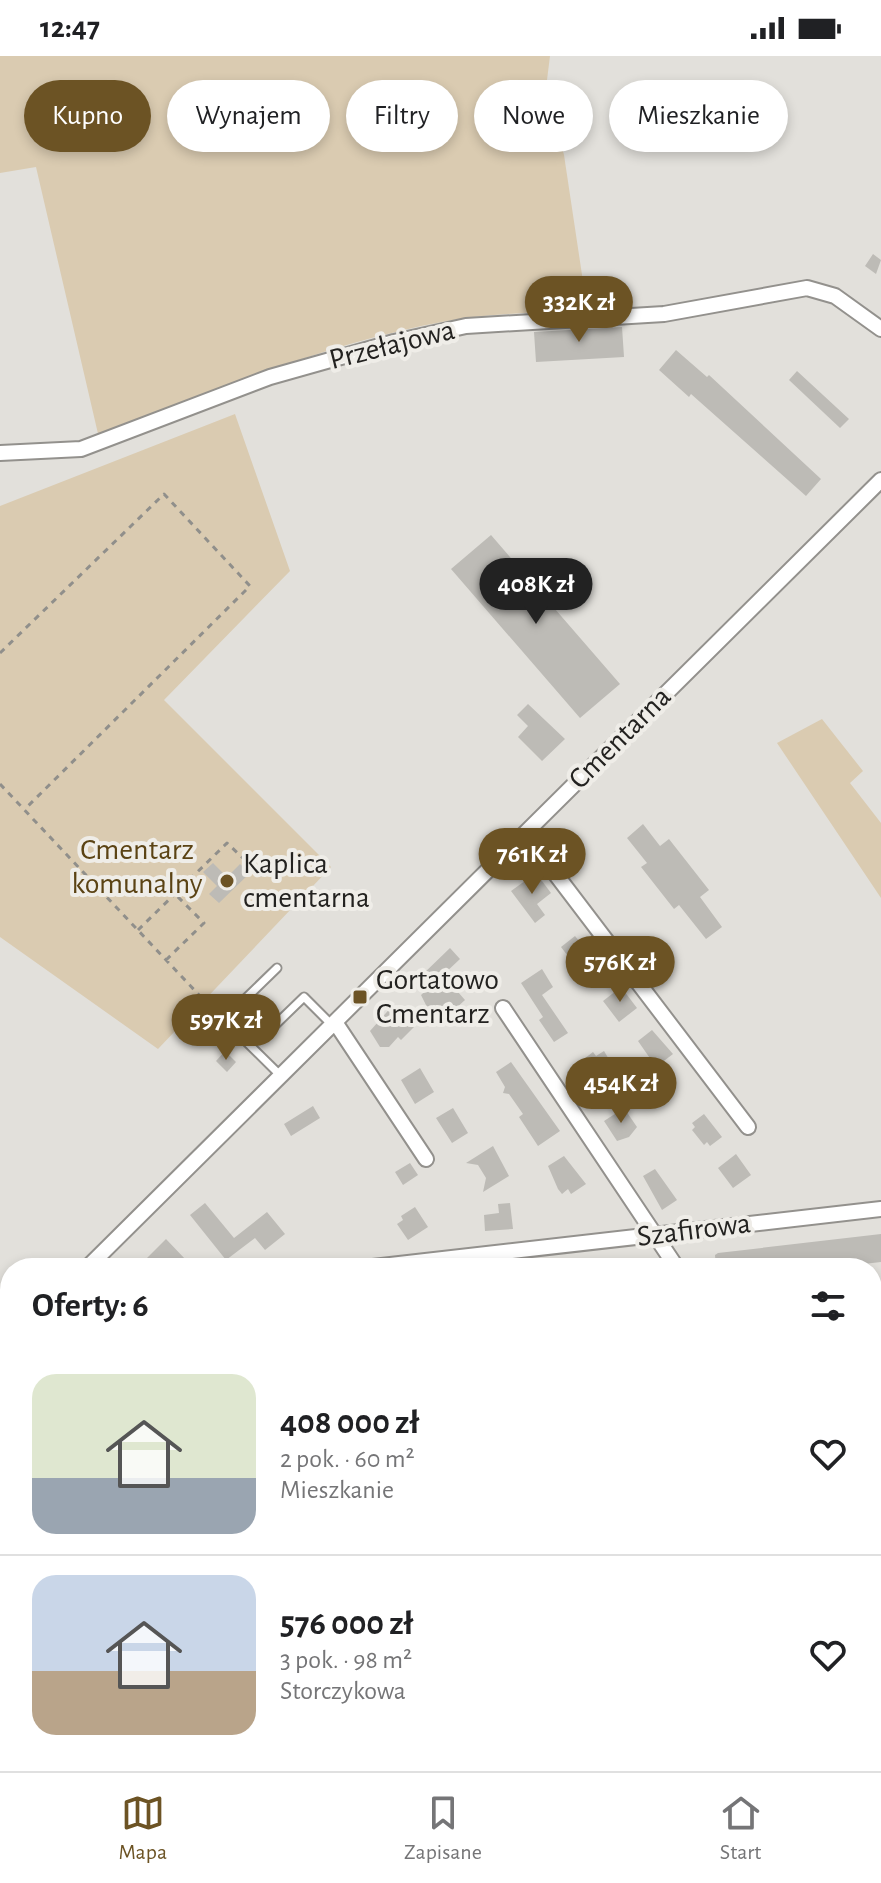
<!DOCTYPE html>
<html lang="pl">
<meta charset="utf-8">
<style>
body{margin:0;font-family:"Alegreya Sans",sans-serif;background:#f2f2f2;color:#202124;height:100vh;display:flex;flex-direction:column;font-size:30px;white-space:nowrap}
*{box-sizing:border-box;margin:0}
p{font-size:26px;color:#757577}
.icon{flex:none;width:44px;height:44px;fill:none;stroke:currentColor;stroke-width:2;stroke-linecap:round;stroke-linejoin:round}
.map{position:relative;flex:1;overflow:hidden}
.panel{position:absolute;left:0px;top:1202px;width:882px;height:514px;display:flex;flex-direction:column;background:#fff;border-radius:32px 32px 0 0;box-shadow:0 4px 12px #0003}
.panel>*{flex:none}
.guide{position:absolute;left:24px;top:24px;width:834px;height:72px;display:flex;gap:16px}
.price{position:absolute;translate:-50% -68px;padding:0 18px;border-radius:28px;background:#6c5324;color:#fff;font-size:26px;line-height:52px;filter:drop-shadow(0 2px 4px #0008)}
.price::after{content:'';position:absolute;left:50%;top:48px;width:24px;height:18px;margin-left:-12px;background:inherit;clip-path:polygon(0 0,100% 0,50% 100%)}
.price.active{background:#222;color:#fff}
ul{padding:0;list-style:none}
li{display:flex;align-items:center;gap:24px;height:200px;padding:0 32px}
li+li{border-top:2px solid #e0e0e0}
li span{display:grid;place-items:center;flex:none;width:224px;height:160px;border-radius:24px;color:#555}
li>.icon{margin-inline-start:auto}
span .icon{width:96px;height:96px;fill:#fffc;stroke-width:1}
li b{font-size:34px}
h2{display:flex;justify-content:space-between;align-items:center;height:96px;padding:0 32px;font-size:34px}
.pill{padding:0 28px;border-radius:36px;background:#fff;box-shadow:0 4px 12px #0003;font-size:28px;line-height:72px}
.pill.active{background:#6c5324;color:#fff}
.status{display:flex;justify-content:space-between;align-items:center;height:56px;padding:0 40px;background:#fff;direction:ltr}
.status svg{height:22px;fill:currentColor}
.tabs{display:flex;justify-content:space-around;align-items:center;height:112px;border-top:2px solid #e0e0e0;background:#fff;font-size:22px;color:#757577}
.tabs a{display:grid;justify-items:center;gap:4px}
.tabs .active{color:#6c5324}
.map>svg:first-child{display:block}
</style>
<div class="status"><b>12:47</b><svg viewBox="0 0 49 12"><path d="M0 12V9h3v3zM5 12V6h3v6zM10 12V3h3v9zM15 12V0h3v12zM26 1h20v11H26zM47 4h2v5h-2z"/></svg></div>
<div class="map">
<svg width="881" height="1715" viewBox="0 0 881 1715">
<rect width="100%" height="100%" fill="#e2e0db"/>
<path fill="#dacbb1" d="M0,0H550L546,32L564,99L587,252C541,257 493,257 447,265C326,287 212,335 99,382L36,111L0,117Z
M235,358L290,515L164,644L331,811L158,993L0,881V450Z
M822,663L863,715L850,727L881,767V842L777,687Z
M10,1310V1706H102L103,1715H0V1321Z"/>
<path fill="#bdbbb6" d="M873,198L881,204L876,218L865,210Z
M622,271L624,301L536,306L534,276Z
M676,294L707,321L709,319L821,423L806,440L691,338L689,341L659,314Z
M797,315L849,363L840,372L789,324Z
M491,479L620,628L580,662L451,513Z
M528,648L565,683L542,705L518,681L528,670L517,659Z
M643,768L660,790L669,783L709,834L700,841L722,871L706,883L679,849L674,853L641,811L647,807L627,782Z
M213,807L227,821L240,808L250,817L219,847L209,838L217,830L203,816Z
M536,817L551,837L537,848L545,859L535,867L511,835Z
M575,880L601,912L586,924L561,891Z
M450,892L460,903L443,919L465,944L454,954L447,947L438,956L427,951L421,939L431,930L421,920Z
M542,913L553,931L542,939L568,977L554,986L539,964L543,961L521,927Z
M621,931L637,952L619,966L603,945Z
M394,948L414,971L401,984L398,981L389,991H380L370,975Z
M652,974L673,998L656,1011L638,985Z
M225,995L236,1006L227,1016L216,1005Z
M604,995L610,1005L603,1010L612,1024L595,1035L582,1020L574,1026L567,1016L593,996L596,1000Z
M511,1006L560,1075L538,1090L519,1061L523,1058L509,1038L503,1037L505,1031L496,1016Z
M420,1012L434,1036L415,1048L401,1024Z
M664,1025L674,1039L662,1048L651,1034Z
M313,1050L320,1062L291,1080L284,1068Z
M453,1052L468,1077L452,1087L436,1062Z
M624,1052L637,1071L629,1081L617,1085L604,1065Z
M704,1058L722,1081L710,1090L707,1086L704,1089L692,1074L695,1071L692,1067Z
M493,1090L509,1120L483,1136L486,1122L478,1109L466,1107Z
M736,1098L751,1119L733,1132L718,1112Z
M564,1100L586,1128L571,1138L568,1133L562,1138L558,1133L548,1110Z
M410,1107L418,1119L403,1129L395,1116Z
M655,1113L677,1144L662,1154L643,1120Z
M205,1147L234,1182L267,1156L285,1178L265,1194L255,1182L226,1204L190,1159Z
M510,1147L513,1173L485,1175L484,1159L499,1157L498,1148Z
M415,1151L428,1171L408,1184L397,1168L403,1164L401,1160Z
M881,1178V1206L828,1212H716L715,1199L718,1197Z
M166,1183L186,1204L185,1211L137,1212Z"/>
<g fill="none" stroke-linecap="round" stroke-linejoin="round">
<defs>
<path id="lane" d="M277,912L245,943L273,971L304,941L332,969
M208,948L281,1020
M0,1710L26,1706"/>
<path id="street" d="M0,397L81,393L270,321L394,286L466,270L664,258L807,232L835,240L881,273
M519,783L551,812L748,1071
M503,952L677,1212
M335,966L426,1103
M87,1212L881,424
M364,1212L881,1153
M0,1298L10,1289
M872,1337L881,1335
M872,1510L881,1508
M219,1706L221,1715
M423,1706L425,1715"/>
</defs>
<use href="#lane" stroke="#93918d" stroke-width="11"/>
<use href="#street" stroke="#93918d" stroke-width="18"/>
<path stroke="#908f8b" stroke-width="3" stroke-dasharray="6 6" stroke-linecap="butt" d="M0,597L164,438L250,530L25,753
M0,728L200,940
M138,874L227,787L262,820
M166,904L204,867L176,839"/>
<use href="#lane" stroke="#fff" stroke-width="7"/>
<use href="#street" stroke="#fff" stroke-width="14"/>
</g>
<g fill="#6c5324" stroke="#efede8" stroke-width="3">
<circle cx="227" cy="825" r="8"/>
<rect x="352" y="933" width="16" height="16" rx="4"/>
</g>
<g text-anchor="middle" dominant-baseline="central" stroke-width="8" stroke-linejoin="round" paint-order="stroke">
<g font-size="30" fill="#232220" stroke="#efede8">
<text transform="translate(392 289) rotate(-14)">Przełajowa</text>
<text transform="translate(620 682) rotate(-45)">Cmentarna</text>
<text transform="translate(694 1174) rotate(-7)">Szafirowa</text>
</g>
<g font-size="30" fill="#5b4314" stroke="#efede8">
<text x="137" y="794">Cmentarz<tspan x="137" dy="34">komunalny</tspan></text>
</g>
<g font-size="30" fill="#232220" stroke="#efede8" text-anchor="start">
<text x="243" y="808">Kaplica<tspan x="243" dy="34">cmentarna</tspan></text>
<text x="376" y="924">Gortatowo<tspan x="376" dy="34">Cmentarz</tspan></text>
</g>
</g>
</svg>
<b class="price" style="left:579px;top:288px">332K zł</b>
<b class="price active" style="left:536px;top:570px">408K zł</b>
<b class="price" style="left:532px;top:840px">761K zł</b>
<b class="price" style="left:620px;top:948px">576K zł</b>
<b class="price" style="left:226px;top:1006px">597K zł</b>
<b class="price" style="left:621px;top:1069px">454K zł</b>
<div class="guide">
<a class="pill active">Kupno</a>
<a class="pill">Wynajem</a>
<a class="pill">Filtry</a>
<a class="pill">Nowe</a>
<a class="pill">Mieszkanie</a>
</div>
<section class="panel">
<h2>Oferty: 6<svg class="icon" aria-label="filters" viewBox="0 0 24 24"><path d="M4 7h16M4 17h16"/><circle cx="9" cy="7" r="2"/><circle cx="15" cy="17" r="2"/></svg></h2>
<ul>
<li><span style="background:linear-gradient(#dfe7d0 65%,#9aa5b1 0)"><svg class="icon" aria-label="home" viewBox="0 0 24 24"><path d="M3 11l9-7 9 7M6 9v11h12V9"/></svg></span><div><b>408 000 zł</b><p>2 pok. · 60 m²</p><p>Mieszkanie</p></div><svg class="icon" aria-label="heart" viewBox="0 0 24 24"><path d="M12 20l-8-8c-3-5 5-10 8-4 3-6 11-1 8 4z"/></svg></li>
<li><span style="background:linear-gradient(#c9d6e8 60%,#b9a48a 0)"><svg class="icon" aria-label="home" viewBox="0 0 24 24"><path d="M3 11l9-7 9 7M6 9v11h12V9"/></svg></span><div><b>576 000 zł</b><p>3 pok. · 98 m²</p><p>Storczykowa</p></div><svg class="icon" aria-label="heart" viewBox="0 0 24 24"><path d="M12 20l-8-8c-3-5 5-10 8-4 3-6 11-1 8 4z"/></svg></li>
</ul>
</section>
</div>
<nav class="tabs">
<a class="active"><svg class="icon" aria-label="map" viewBox="0 0 24 24"><path d="M3 6l6-2 6 2 6-2v14l-6 2-6-2-6 2zM9 4v14M15 6v14"/></svg>Mapa</a>
<a><svg class="icon" aria-label="saved" viewBox="0 0 24 24"><path d="M7 4h10v16l-5-4-5 4z"/></svg>Zapisane</a>
<a><svg class="icon" aria-label="home" viewBox="0 0 24 24"><path d="M3 11l9-7 9 7M6 9v11h12V9"/></svg>Start</a>
</nav>
